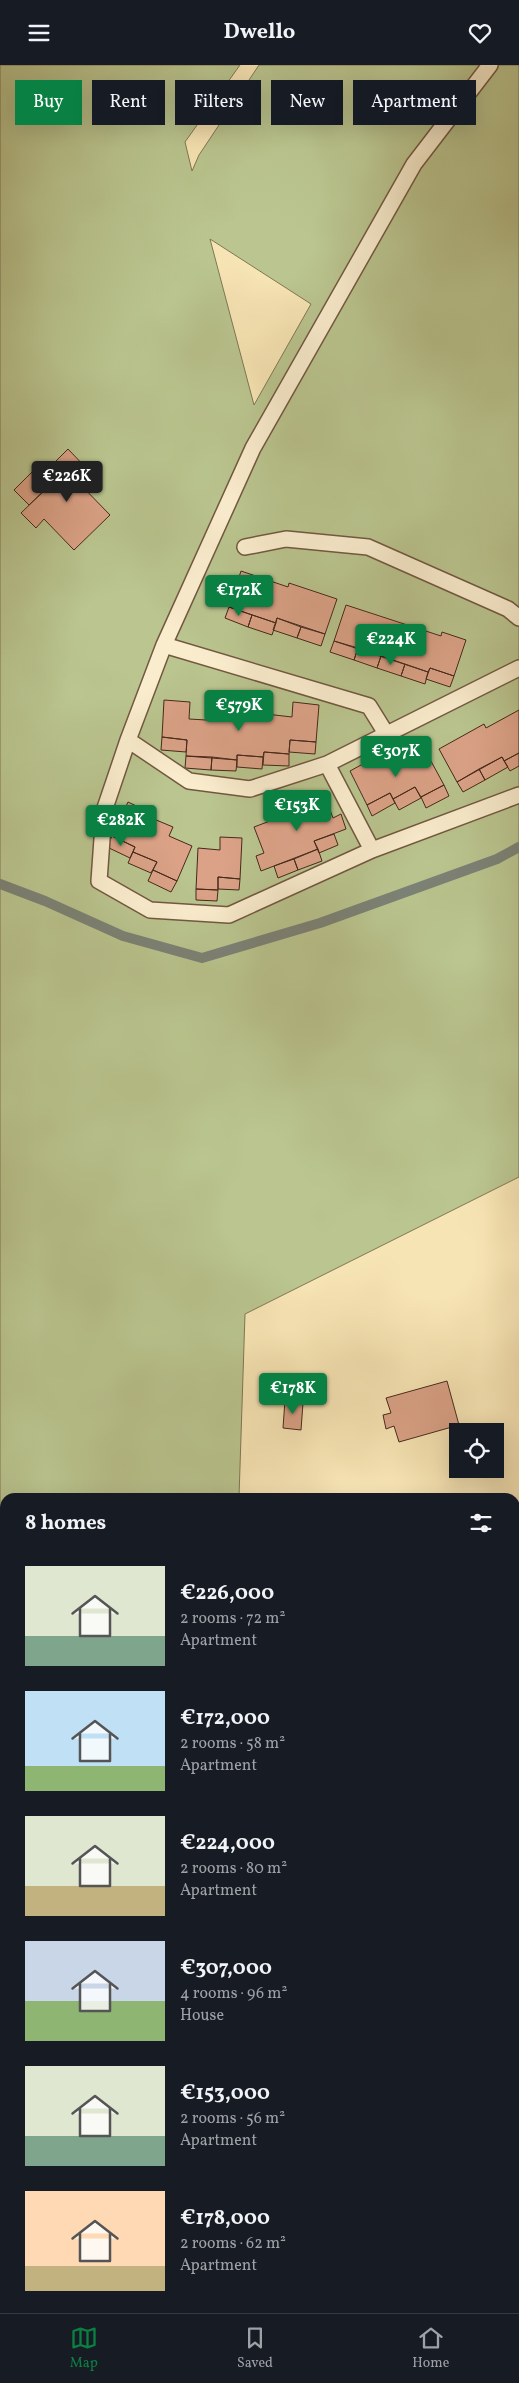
<!DOCTYPE html>
<meta charset="utf-8">
<style>
body{margin:0;font-family:Vollkorn,serif;background:#242831;color:#f1f3f6;height:100vh;display:flex;flex-direction:column;font-size:19px;white-space:nowrap}
*{box-sizing:border-box;margin:0}
p{font-size:16px;color:#9ea1a6}
.icon{flex:none;width:28px;height:28px;fill:none;stroke:currentColor;stroke-width:2;stroke-linecap:round;stroke-linejoin:round}
.map{position:relative;flex:1;overflow:hidden}
.side{position:absolute;left:0px;top:1428px;width:520px;height:821px;display:flex;flex-direction:column;background:#171b24;border-radius:15px 15px 0 0;box-shadow:0 5px 20px #0002}
.side>*{flex:none}
.guide{position:absolute;left:15px;top:15px;width:490px;height:45px;display:flex;gap:10px}
.buttons{position:absolute;left:449px;top:1358px;display:grid;gap:10px}
.buttons a{display:grid;place-items:center;width:55px;height:55px;border-radius:0px;background:#171b24;box-shadow:0 5px 20px #0002;font-size:25px}
.price{position:absolute;translate:-50% -42px;padding:0 11px;border-radius:5px;background:#0b8043;color:#fff;font-size:16px;line-height:32px;filter:drop-shadow(0 1px 2px #0008)}
.price::after{content:'';position:absolute;left:50%;top:30px;width:15px;height:11px;margin-left:-8px;background:inherit;clip-path:polygon(0 0,100% 0,50% 100%)}
.price.on{background:#222;color:#fff}
ul{padding:0;list-style:none}
li{display:flex;align-items:center;gap:15px;height:125px;padding:0 25px}
li span{display:grid;place-items:center;flex:none;width:140px;height:100px;border-radius:0px;color:#555}
li>.icon{margin-inline-start:auto}
span .icon{width:60px;height:60px;fill:#fffc;stroke-width:1}
li b{font-size:21px}
h2{display:flex;justify-content:space-between;align-items:center;height:60px;padding:0 25px;font-size:21px}
.pill{padding:0 18px;border-radius:0px;background:#171b24;box-shadow:0 5px 20px #0002;font-size:18px;line-height:45px}
.pill.on{background:#0b8043;color:#fff}
header{display:flex;justify-content:space-between;align-items:center;height:65px;padding:0 25px;background:#171b24;font-size:22px;font-weight:700}
.tabs{display:flex;justify-content:space-around;align-items:center;height:70px;border-top:1px solid #363941;background:#171b24;font-size:14px;color:#9ea1a6}
.tabs a{display:grid;justify-items:center;gap:2px}
.tabs .on{color:#0b8043}
.map>svg:first-child{display:block}
</style>
<header><svg class="icon" aria-label="menu" viewBox="0 0 24 24"><path d="M4 6h16M4 12h16M4 18h16"/></svg>Dwello<svg class="icon" aria-label="heart" viewBox="0 0 24 24"><path d="M12 20l-8-8c-3-5 5-10 8-4 3-6 11-1 8 4z"/></svg></header>
<div class="map">
<svg width="519" height="2248" viewBox="0 0 519 2248">
<rect width="100%" height="100%" fill="#f7e4b4"/>
<filter id="stains"><feTurbulence type="fractalNoise" baseFrequency=".004" numOctaves="4"/><feColorMatrix values="0 0 0 0 .2 0 0 0 0 .09 0 0 0 0 .02 0 0 0 .5 -.17"/></filter>
<radialGradient id="worn" r=".72"><stop offset=".6" stop-color="#630" stop-opacity="0"/><stop offset="1" stop-color="#630" stop-opacity=".3"/></radialGradient>
<path fill="#bac58f" stroke="#807754" fill-rule="evenodd" d="M0,0H240L185,77L192,106L199,90L259,0H519V1112L245,1249L239,1432H5V1562L0,1560ZM210,174L311,239L254,340Z"/>
<g fill="none" stroke-linecap="round" stroke-linejoin="round">
<path stroke="#7b8276" stroke-width="10" d="M0,819L45,836L123,871L202,893L320,858L497,794L519,782"/>
</g>
<path fill="#dba287" stroke="#46291a" d="M68,384L89,406L78,417L110,450L74,485L44,454L36,463L21,448L50,420L41,411Z
M34,405L50,420L29,440L14,425Z
M241,506L288,522L289,518L337,534L325,569L277,553L276,558L229,542Z
M346,540L441,571L442,567L466,575L454,611L430,603L428,607L334,576Z
M229,542L252,550L248,562L225,553Z
M252,550L276,558L272,570L248,562Z
M277,553L301,562L297,573L273,565Z
M301,562L325,569L321,581L297,573Z
M334,576L358,583L354,595L330,587Z
M358,583L381,591L377,603L354,595Z
M381,591L405,599L401,611L377,603Z
M405,599L428,607L425,619L401,611Z
M430,603L454,611L450,622L426,614Z
M164,635L190,637L189,654L240,657L241,652L266,655V649L292,652L293,637L319,640L316,677L290,675L289,689L264,687L263,692L237,690V695L186,691L187,675L162,672Z
M519,645V688L504,696L502,692L457,717L439,684L484,659L486,663Z
M162,672L187,675L186,687L161,685Z
M290,675L316,677L315,689L289,687Z
M264,687L289,689V701L263,700Z
M426,687L444,720L421,732L415,722L393,734L390,728L367,740L350,706L372,694L375,701L398,689L403,699Z
M519,688V701L510,706L504,696Z
M237,690L263,692L262,704L237,702Z
M186,691L212,692L211,705L185,703Z
M212,692L237,695L236,706L211,705Z
M502,692L508,702L485,715L479,704Z
M479,704L485,715L463,727L457,717Z
M444,720L449,731L426,743L421,732Z
M415,722L421,733L399,745L393,734Z
M323,726L333,753L341,749L346,764L314,776L318,784L261,806L256,791L264,788L254,762L302,744L299,736Z
M390,728L395,738L372,751L367,740Z
M128,737L151,748L149,752L173,762L169,771L192,781L177,816L153,805L157,797L133,787L135,782L112,771Z
M334,769L338,780L319,788L314,776Z
M112,771L135,782L130,793L107,782Z
M220,772L242,773L240,814L218,812V825L196,824L198,783L220,785Z
M318,784L322,796L298,805L294,794Z
M133,787L157,797L151,808L128,798Z
M294,794L298,805L278,813L274,801Z
M153,805L177,816L171,827L148,816Z
M218,812L240,814L239,825L218,824Z
M196,824L218,825L217,836L196,835Z
M447,1316L459,1360L399,1377L394,1361L386,1364L383,1350L391,1348L386,1333Z
M285,1335L303,1338L301,1365L283,1363Z
M0,1753H5V1776H0Z
M0,1784H5V1802L0,1801Z
M0,1892H5L4,1916H0Z
M515,2051H519V2100H515Z"/>
<g fill="none" stroke-linecap="round" stroke-linejoin="round">
<defs>
<path id="lane" d="M490,0L414,99L253,383L164,580L128,675L189,716L250,724L327,699L519,603
M245,482L286,474L368,482L508,544L519,553
M164,580L369,641L387,670
M128,675L104,746L99,816L150,845L229,850L372,785
M327,699L372,785L519,730
M5,2068V2136
M14,2244L15,2248"/>
</defs>
<use href="#lane" stroke="#725840" stroke-width="18"/>
<use href="#lane" stroke="#faedce" stroke-width="15"/>
</g>
<rect width="100%" height="100%" filter="url(#stains)"/>
<rect width="100%" height="100%" fill="url(#worn)"/>
</svg>
<div class="buttons">
<a><svg class="icon" aria-label="locate" viewBox="0 0 24 24"><circle cx="12" cy="12" r="6"/><path d="M12 2v4M12 18v4M2 12h4M18 12h4"/></svg></a>
</div>
<b class="price on" style="left:67px;top:438px">€226K</b>
<b class="price" style="left:239px;top:552px">€172K</b>
<b class="price" style="left:391px;top:601px">€224K</b>
<b class="price" style="left:239px;top:667px">€579K</b>
<b class="price" style="left:396px;top:713px">€307K</b>
<b class="price" style="left:297px;top:767px">€153K</b>
<b class="price" style="left:121px;top:782px">€282K</b>
<b class="price" style="left:293px;top:1350px">€178K</b>
<div class="guide">
<a class="pill on">Buy</a>
<a class="pill">Rent</a>
<a class="pill">Filters</a>
<a class="pill">New</a>
<a class="pill">Apartment</a>
</div>
<section class="side">
<h2>8 homes<svg class="icon" aria-label="filters" viewBox="0 0 24 24"><path d="M4 7h16M4 17h16"/><circle cx="9" cy="7" r="2"/><circle cx="15" cy="17" r="2"/></svg></h2>
<ul>
<li><span style="background:linear-gradient(#dfe7d0 70%,#7fa58c 0)"><svg class="icon" aria-label="home" viewBox="0 0 24 24"><path d="M3 11l9-7 9 7M6 9v11h12V9"/></svg></span><div><b>€226,000</b><p>2 rooms · 72 m²</p><p>Apartment</p></div></li>
<li><span style="background:linear-gradient(#bfe0f5 75%,#8fb573 0)"><svg class="icon" aria-label="home" viewBox="0 0 24 24"><path d="M3 11l9-7 9 7M6 9v11h12V9"/></svg></span><div><b>€172,000</b><p>2 rooms · 58 m²</p><p>Apartment</p></div></li>
<li><span style="background:linear-gradient(#dfe7d0 70%,#c2b280 0)"><svg class="icon" aria-label="home" viewBox="0 0 24 24"><path d="M3 11l9-7 9 7M6 9v11h12V9"/></svg></span><div><b>€224,000</b><p>2 rooms · 80 m²</p><p>Apartment</p></div></li>
<li><span style="background:linear-gradient(#c9d6e8 60%,#8fb573 0)"><svg class="icon" aria-label="home" viewBox="0 0 24 24"><path d="M3 11l9-7 9 7M6 9v11h12V9"/></svg></span><div><b>€307,000</b><p>4 rooms · 96 m²</p><p>House</p></div></li>
<li><span style="background:linear-gradient(#dfe7d0 70%,#7fa58c 0)"><svg class="icon" aria-label="home" viewBox="0 0 24 24"><path d="M3 11l9-7 9 7M6 9v11h12V9"/></svg></span><div><b>€153,000</b><p>2 rooms · 56 m²</p><p>Apartment</p></div></li>
<li><span style="background:linear-gradient(#ffd9b3 75%,#c2b280 0)"><svg class="icon" aria-label="home" viewBox="0 0 24 24"><path d="M3 11l9-7 9 7M6 9v11h12V9"/></svg></span><div><b>€178,000</b><p>2 rooms · 62 m²</p><p>Apartment</p></div></li>
</ul>
</section>
</div>
<nav class="tabs">
<a class="on"><svg class="icon" aria-label="map" viewBox="0 0 24 24"><path d="M3 6l6-2 6 2 6-2v14l-6 2-6-2-6 2zM9 4v14M15 6v14"/></svg>Map</a>
<a><svg class="icon" aria-label="saved" viewBox="0 0 24 24"><path d="M7 4h10v16l-5-4-5 4z"/></svg>Saved</a>
<a><svg class="icon" aria-label="home" viewBox="0 0 24 24"><path d="M3 11l9-7 9 7M6 9v11h12V9"/></svg>Home</a>
</nav>
